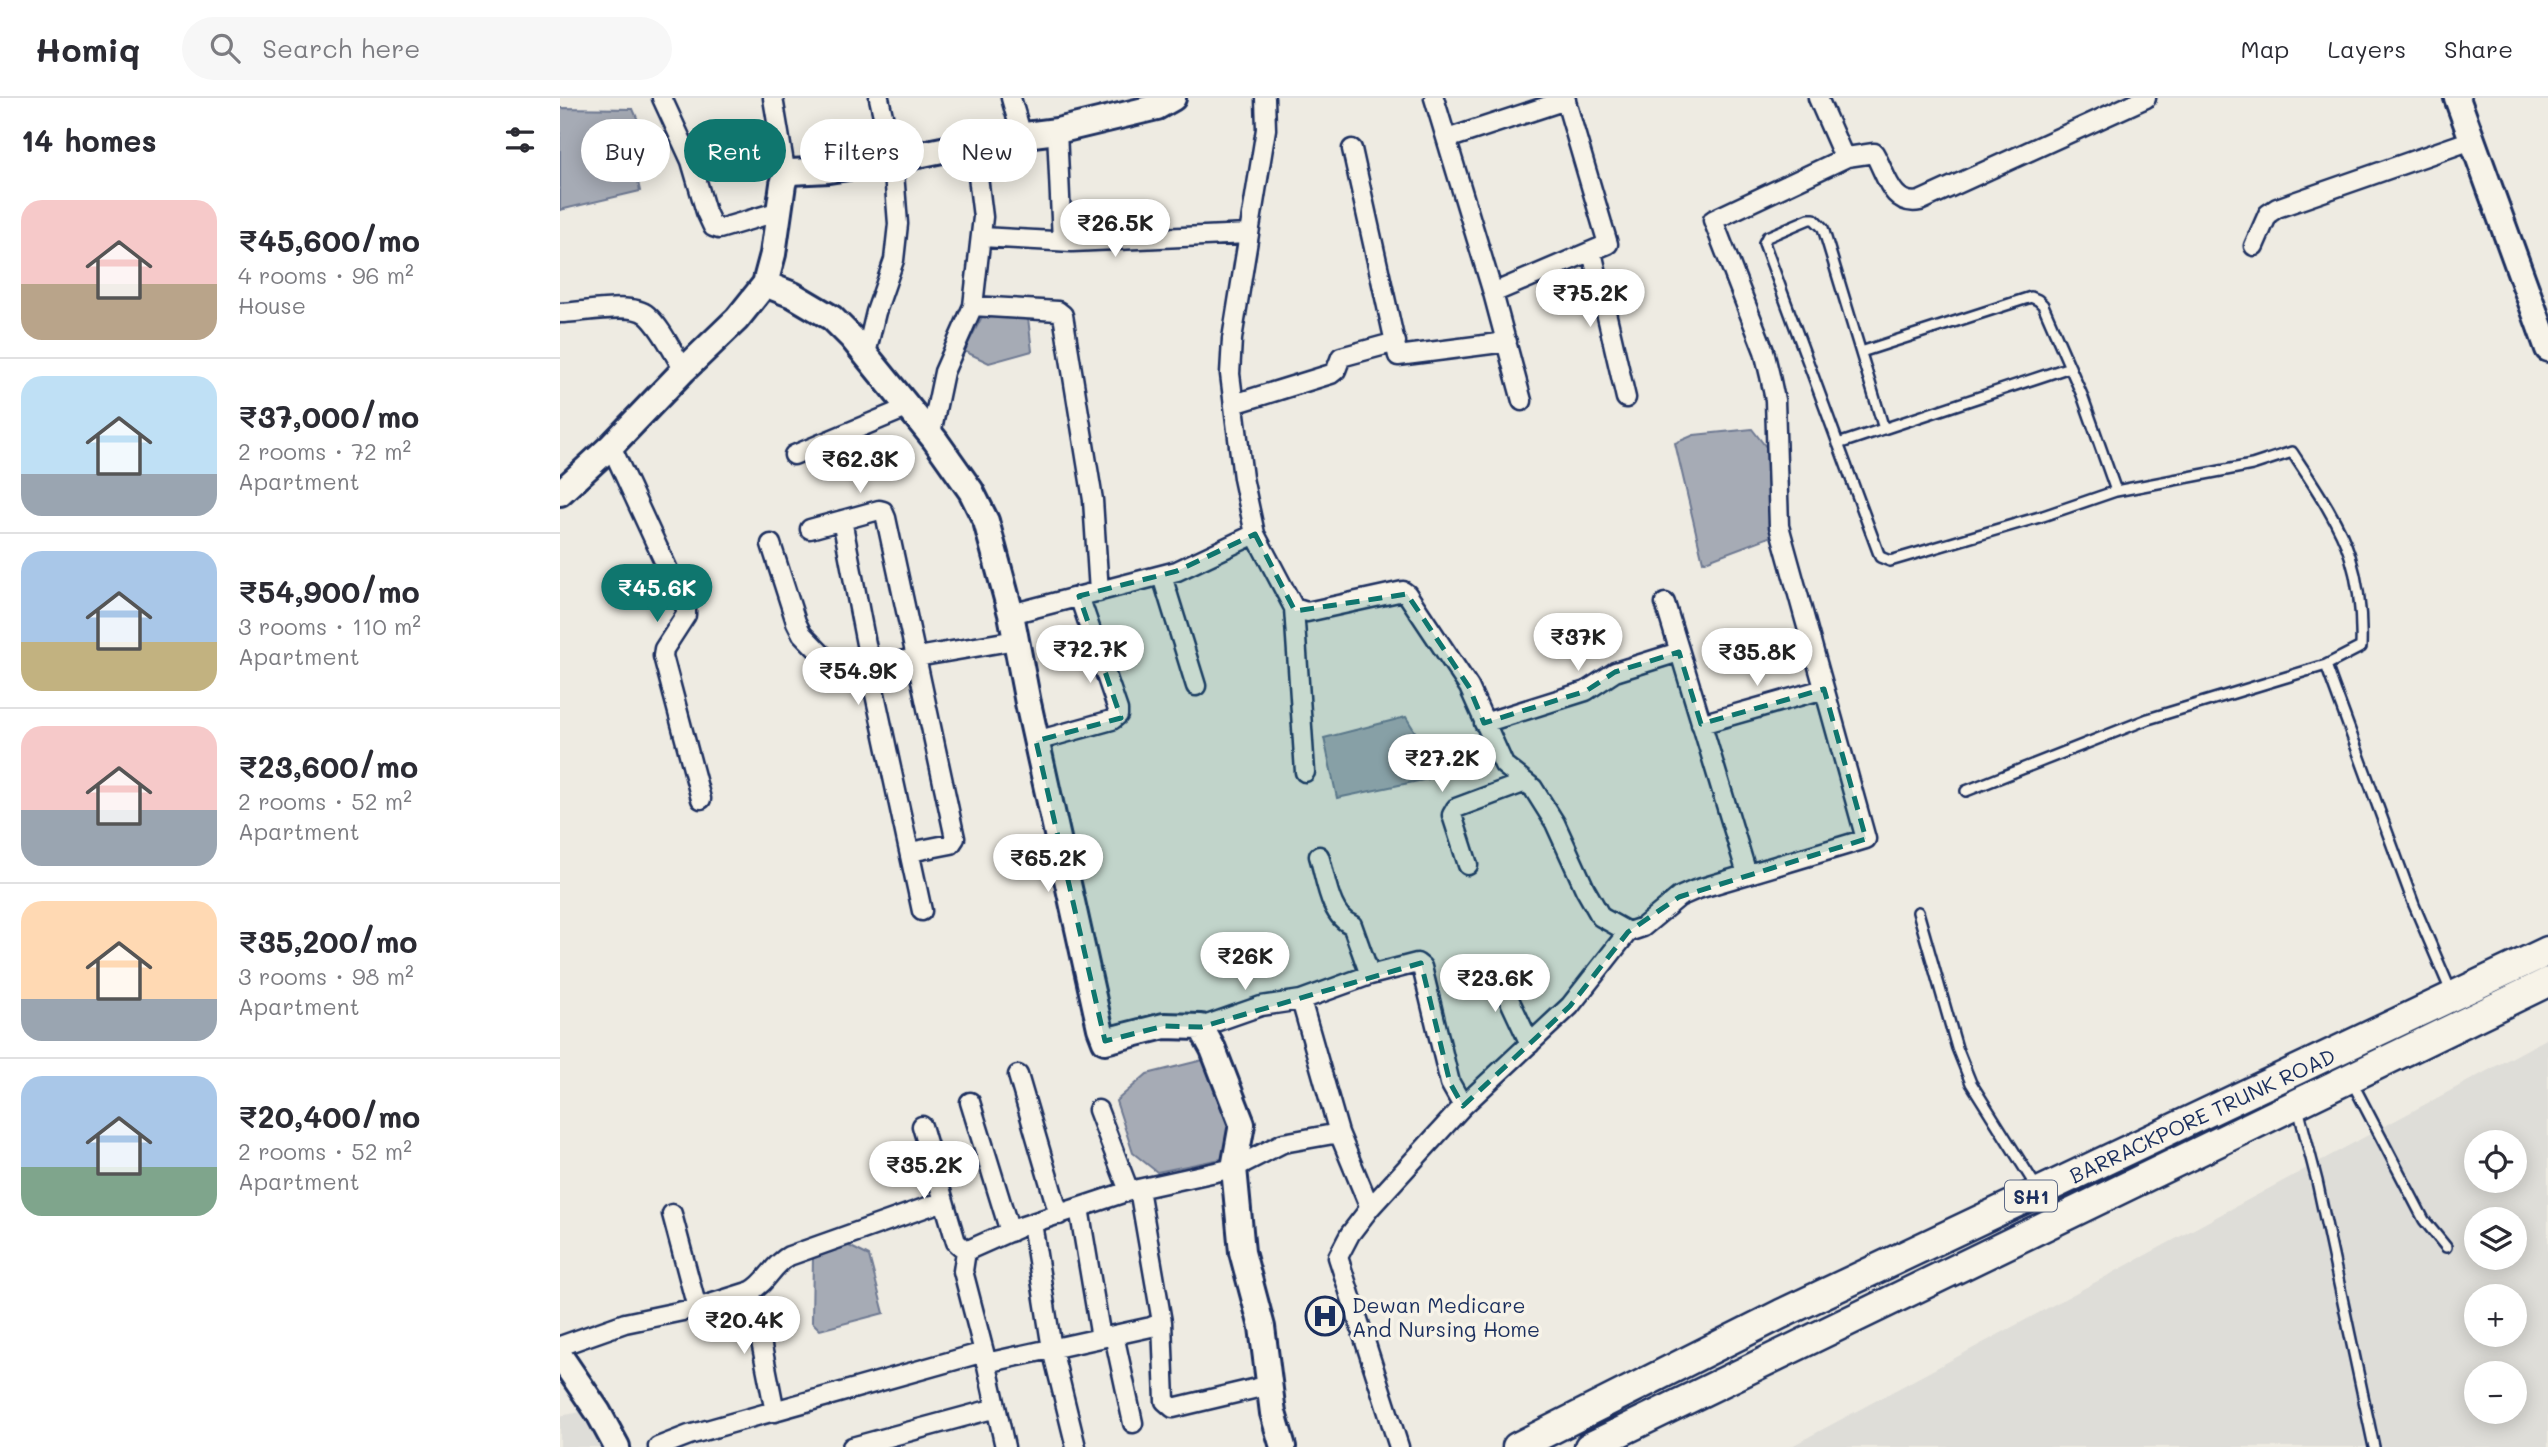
<!DOCTYPE html>
<meta charset="utf-8">
<style>
body{margin:0;font-family:Mali,sans-serif;background:#f7f7f7;color:#2b2b33;height:100vh;display:flex;flex-direction:column;font-size:26px;white-space:nowrap}
*{box-sizing:border-box;margin:0}
p{font-size:23px;color:#7c7c81}
.icon{flex:none;width:38px;height:38px;fill:none;stroke:currentColor;stroke-width:2;stroke-linecap:round;stroke-linejoin:round}
.map{position:relative;flex:1;overflow:hidden}
.details{display:flex;flex-direction:column;background:#fff;width:560px}
.details>*{flex:none}
.hud{position:absolute;left:21px;top:21px;width:665px;height:63px;display:flex;gap:14px}
.fabs{position:absolute;left:1904px;top:1032px;display:grid;gap:14px}
.fabs a{display:grid;place-items:center;width:63px;height:63px;border-radius:50%;background:#fff;box-shadow:0 4px 18px #0003;font-size:35px}
.price{position:absolute;translate:-50% -60px;padding:0 16px;border-radius:24px;background:#fff;color:#222;font-size:23px;line-height:46px;filter:drop-shadow(0 2px 4px #0008)}
.price::after{content:'';position:absolute;left:50%;top:42px;width:21px;height:16px;margin-left:-10px;background:inherit;clip-path:polygon(0 0,100% 0,50% 100%)}
.price.active{background:#0f766e;color:#fff}
ul{padding:0;list-style:none}
li{display:flex;align-items:center;gap:21px;height:175px;padding:0 21px}
li+li{border-top:2px solid #e1e1e2}
li span{display:grid;place-items:center;flex:none;width:196px;height:140px;border-radius:21px;color:#555}
li>.icon{margin-inline-start:auto}
span .icon{width:84px;height:84px;fill:#fffc;stroke-width:1}
li b{font-size:30px}
h2{display:flex;justify-content:space-between;align-items:center;height:84px;padding:0 21px;font-size:30px}
.chip{padding:0 24px;border-radius:32px;background:#fff;box-shadow:0 4px 18px #0003;font-size:24px;line-height:63px}
.chip.active{background:#0f766e;color:#fff}
header{display:flex;align-items:center;gap:42px;box-sizing:border-box;height:98px;padding:0 35px;background:#fff;border-bottom:2px solid #e1e1e2}
header strong{font-size:33px}
nav{display:flex;gap:38px;margin-inline-start:auto;font-size:24px}
.search{width:490px;height:63px;background:#f7f7f7;display:flex;align-items:center;gap:18px;box-sizing:border-box;padding:0 24px;border-radius:38px;color:#7c7c81;font-size:26px}
main{display:flex;flex:1;min-height:0}
.map>svg:first-child{display:block}
</style>
<header>
<strong>Homiq</strong>
<div class="search"><svg class="icon" aria-label="search" viewBox="0 0 24 24"><circle cx="10" cy="10" r="6"/><path d="M15 15l6 6"/></svg>Search here</div>
<nav><a>Map</a><a>Layers</a><a>Share</a></nav>
</header>
<main>
<section class="details">
<h2>14 homes<svg class="icon" aria-label="filters" viewBox="0 0 24 24"><path d="M4 7h16M4 17h16"/><circle cx="9" cy="7" r="2"/><circle cx="15" cy="17" r="2"/></svg></h2>
<ul>
<li><span style="background:linear-gradient(#f6c9c9 60%,#b9a48a 0)"><svg class="icon" aria-label="home" viewBox="0 0 24 24"><path d="M3 11l9-7 9 7M6 9v11h12V9"/></svg></span><div><b>₹45,600/mo</b><p>4 rooms · 96 m²</p><p>House</p></div></li>
<li><span style="background:linear-gradient(#bfe0f5 70%,#9aa5b1 0)"><svg class="icon" aria-label="home" viewBox="0 0 24 24"><path d="M3 11l9-7 9 7M6 9v11h12V9"/></svg></span><div><b>₹37,000/mo</b><p>2 rooms · 72 m²</p><p>Apartment</p></div></li>
<li><span style="background:linear-gradient(#a9c7e8 65%,#c2b280 0)"><svg class="icon" aria-label="home" viewBox="0 0 24 24"><path d="M3 11l9-7 9 7M6 9v11h12V9"/></svg></span><div><b>₹54,900/mo</b><p>3 rooms · 110 m²</p><p>Apartment</p></div></li>
<li><span style="background:linear-gradient(#f6c9c9 60%,#9aa5b1 0)"><svg class="icon" aria-label="home" viewBox="0 0 24 24"><path d="M3 11l9-7 9 7M6 9v11h12V9"/></svg></span><div><b>₹23,600/mo</b><p>2 rooms · 52 m²</p><p>Apartment</p></div></li>
<li><span style="background:linear-gradient(#ffd9b3 70%,#9aa5b1 0)"><svg class="icon" aria-label="home" viewBox="0 0 24 24"><path d="M3 11l9-7 9 7M6 9v11h12V9"/></svg></span><div><b>₹35,200/mo</b><p>3 rooms · 98 m²</p><p>Apartment</p></div></li>
<li><span style="background:linear-gradient(#a9c7e8 65%,#7fa58c 0)"><svg class="icon" aria-label="home" viewBox="0 0 24 24"><path d="M3 11l9-7 9 7M6 9v11h12V9"/></svg></span><div><b>₹20,400/mo</b><p>2 rooms · 52 m²</p><p>Apartment</p></div></li>
</ul>
</section>
<div class="map">
<svg width="1988" height="1349" viewBox="0 0 1988 1349">
<rect width="100%" height="100%" fill="#eeebe2"/>
<filter id="ink" filterUnits="userSpaceOnUse"><feTurbulence type="fractalNoise" baseFrequency=".0143" numOctaves="2"/><feDisplacementMap in="SourceGraphic" scale="14" xChannelSelector="R" yChannelSelector="G"/><feConvolveMatrix kernelMatrix="1 2 1 2 8 2 1 2 1" color-interpolation-filters="sRGB"/></filter>
<g filter="url(#ink)">
<path fill="#deddd8" fill-rule="evenodd" d="M1988,940V1349H1230ZM1916,1045H1955V1083H1916ZM1916,1122H1955V1160H1916ZM1916,1199H1955V1237H1916ZM1916,1276H1955V1314H1916Z
M26,1313L43,1349H0V1318Z"/>
<path fill="#a6abb5" stroke="#6e7992" stroke-width="2" d="M0,10L73,11L85,38L69,43L80,93L0,112Z
M424,215L468,220L472,253L429,265L404,253Z
M1192,331L1206,349L1212,438L1143,464L1115,345L1134,337Z
M846,619L857,637L868,681L777,700L764,640Z
M647,961L680,1044L661,1061L597,1074L573,1055L556,1003L587,976Z
M287,1147L309,1158L324,1215L260,1232L252,1224L253,1157Z"/>
<g fill="none" stroke-linecap="round" stroke-linejoin="round">
<defs>
<path id="lane" d="M1301,254L1471,199L1478,202L1483,207L1522,297L1556,393L1692,367L1732,354C1751,383 1780,425 1790,458C1799,487 1802,519 1801,549L1766,567
M1324,331L1263,130L1254,121H1249L1207,139L1204,145L1320,459L1330,463L1483,418L1556,393
M1278,346L1510,269
M1406,693L1588,621L1766,567L1854,807L1892,896
M1358,814L1397,950L1411,985L1477,1090
M1792,984L1864,1122L1886,1149
M1738,1010L1757,1083L1814,1349"/>
<path id="street" d="M102,0L131,63L146,114L153,129L159,131L220,113
M213,0L226,77
M451,0L462,38
M874,0L933,195L962,303
M1258,0L1283,57L1287,59L1314,55C1326,75 1331,109 1360,103L1586,0
M497,33L502,143
M887,41L1006,2
M792,51L838,258L947,244
M422,139L512,144L688,136
M1694,148L1708,116L1717,110L1912,42
M1032,154L1066,300
M933,195L1048,146L1005,0
M413,208L498,213L503,217L533,402L539,494
M0,215C21,215 72,203 87,217C102,230 113,255 124,272
M306,256L316,214L334,162L338,126L333,62L319,0
M674,306L771,276L776,272L781,259L836,244
M371,336L384,274L413,208L423,119L414,46
M51,348L126,511V517L104,551L103,558L141,701
M234,357L349,309
M282,422L311,572
M250,431L319,412L323,413L326,420L395,740L391,746L350,754
M695,436L683,380L670,276L672,241L706,31L705,0
M211,446L236,524L242,536L281,576L310,573
M602,478L636,588
M1105,505L1187,776
M734,510L745,674
M451,516L617,473L695,436L734,510L747,514L843,493L847,496L909,589L944,667L973,690L995,725L1025,791L1041,819L1068,834
M924,625L1026,593L1055,574L1119,554
M1141,626L1264,591
M476,643L552,622L558,617V612L519,498
M759,758C766,779 769,818 792,827L810,877
M908,767L892,717L896,710L963,685
M362,813L310,573L313,570L357,559L456,542
M935,871L970,946
M641,929L701,908L741,902
M458,977L499,1117
M410,1004L450,1134
M538,1012L569,1093
M362,1028L396,1144L406,1153
M779,1035L741,902L810,877L857,865L862,869L890,985L903,1008
M519,1110L541,1240
M112,1116L137,1210
M472,1125L492,1251L516,1349
M191,1193L215,1314
M602,1224L605,1303L613,1310L710,1287
M554,1237L573,1325
M0,1248L65,1225L137,1210L191,1193C207,1185 212,1167 229,1158L384,1103
M426,1265L591,1229L602,1224L579,1091
M98,1349L129,1337L424,1254
M292,1349L436,1310
M445,1349L424,1254L403,1173L406,1153L460,1129L569,1093L674,1070L723,1045L779,1035L810,1110
M839,1349L778,1159L790,1136L810,1110L903,1008L1010,908L1068,834L1083,829L1119,799L1135,792L1306,741L1219,428L1215,302L1210,278L1204,253L1153,122L1287,59"/>
<path id="secondary" d="M1897,0L1988,251
M205,186L233,197L272,220L292,240L375,342L411,393L426,423L451,516L468,605L540,930L545,943L604,928L641,929L653,951L682,1026L674,1070L682,1154L702,1229L713,1315L723,1349
M0,395L51,348L124,272L177,221L205,186L213,156L223,86L226,77L230,74L269,72L333,62L441,40L497,33L597,9L613,0
M0,1258L38,1314L57,1349"/>
<path id="primary" d="M957,1349L1221,1216L1988,853
M1029,1349L1988,884"/>
</defs>
<use href="#lane" stroke="#1b2f5e" stroke-width="14"/>
<use href="#street" stroke="#1b2f5e" stroke-width="23"/>
<use href="#secondary" stroke="#1b2f5e" stroke-width="30"/>
<use href="#primary" stroke="#1b2f5e" stroke-width="33"/>
<use href="#lane" stroke="#f7f3e8" stroke-width="9"/>
<use href="#street" stroke="#f7f3e8" stroke-width="18"/>
<use href="#secondary" stroke="#f7f3e8" stroke-width="24"/>
<use href="#primary" stroke="#f7f3e8" stroke-width="28"/>
</g>
</g>
<path fill="#0f766e" fill-opacity="0.2" stroke="#0f766e" stroke-width="5" stroke-dasharray="14 9" stroke-linejoin="round" d="M695,436L735,513L847,496L909,589L924,625L1026,593L1055,574L1119,554L1141,626L1264,591L1306,741L1119,799L1068,834L1010,908L903,1008L890,985L861,865L641,929L604,928L545,943L476,643L561,620L519,498L617,473Z"/>
<defs>
<symbol id="hospital-ring" viewBox="-11 -11 22 22"><circle r="9.5" fill="#f7f3e8" stroke="#1b2f5e" stroke-width="1.5"/><path d="M-5-5h3v3.5h4V-5h3V5h-3V1.5h-4V5h-3Z" fill="#1b2f5e"/></symbol>
</defs>
<g fill-rule="evenodd">
<use href="#hospital-ring" x="743" y="1196" width="44" height="44"/>
</g>
<g text-anchor="middle" dominant-baseline="central" stroke-width="7" stroke-linejoin="round" paint-order="stroke">
<rect fill="#f7f3e8" stroke="#5d6a87" stroke-width="2" x="1445" y="1082.5" width="52" height="31" rx="5"/>
<g font-size="19" font-weight="bold" fill="#1b2f5e">
<text x="1471" y="1098">SH1</text>
</g>
<g font-size="21" fill="#1b2f5e" stroke="#f7f3e8">
<text transform="translate(1642 1017) rotate(-25)">BARRACKPORE TRUNK ROAD</text>
</g>
<g font-size="21" fill="#1b2f5e" stroke="#f7f3e8" text-anchor="start">
<text x="792" y="1206">Dewan Medicare<tspan x="792" dy="24">And Nursing Home</tspan></text>
</g>
</g>
</svg>
<div class="fabs">
<a><svg class="icon" aria-label="locate" viewBox="0 0 24 24"><circle cx="12" cy="12" r="6"/><path d="M12 2v4M12 18v4M2 12h4M18 12h4"/></svg></a>
<a><svg class="icon" aria-label="layers" viewBox="0 0 24 24"><path d="M12 4l9 5-9 5-9-5zM3 14l9 5 9-5"/></svg></a>
<a>+</a>
<a>−</a>
</div>
<b class="price" style="left:555px;top:161px">₹26.5K</b>
<b class="price" style="left:1030px;top:231px">₹75.2K</b>
<b class="price" style="left:300px;top:397px">₹62.3K</b>
<b class="price active" style="left:97px;top:526px">₹45.6K</b>
<b class="price" style="left:1018px;top:575px">₹37K</b>
<b class="price" style="left:530px;top:587px">₹72.7K</b>
<b class="price" style="left:1197px;top:590px">₹35.8K</b>
<b class="price" style="left:298px;top:609px">₹54.9K</b>
<b class="price" style="left:882px;top:696px">₹27.2K</b>
<b class="price" style="left:488px;top:796px">₹65.2K</b>
<b class="price" style="left:685px;top:894px">₹26K</b>
<b class="price" style="left:935px;top:916px">₹23.6K</b>
<b class="price" style="left:364px;top:1103px">₹35.2K</b>
<b class="price" style="left:184px;top:1258px">₹20.4K</b>
<div class="hud">
<a class="chip">Buy</a>
<a class="chip active">Rent</a>
<a class="chip">Filters</a>
<a class="chip">New</a>
</div>
</div>
</main>
